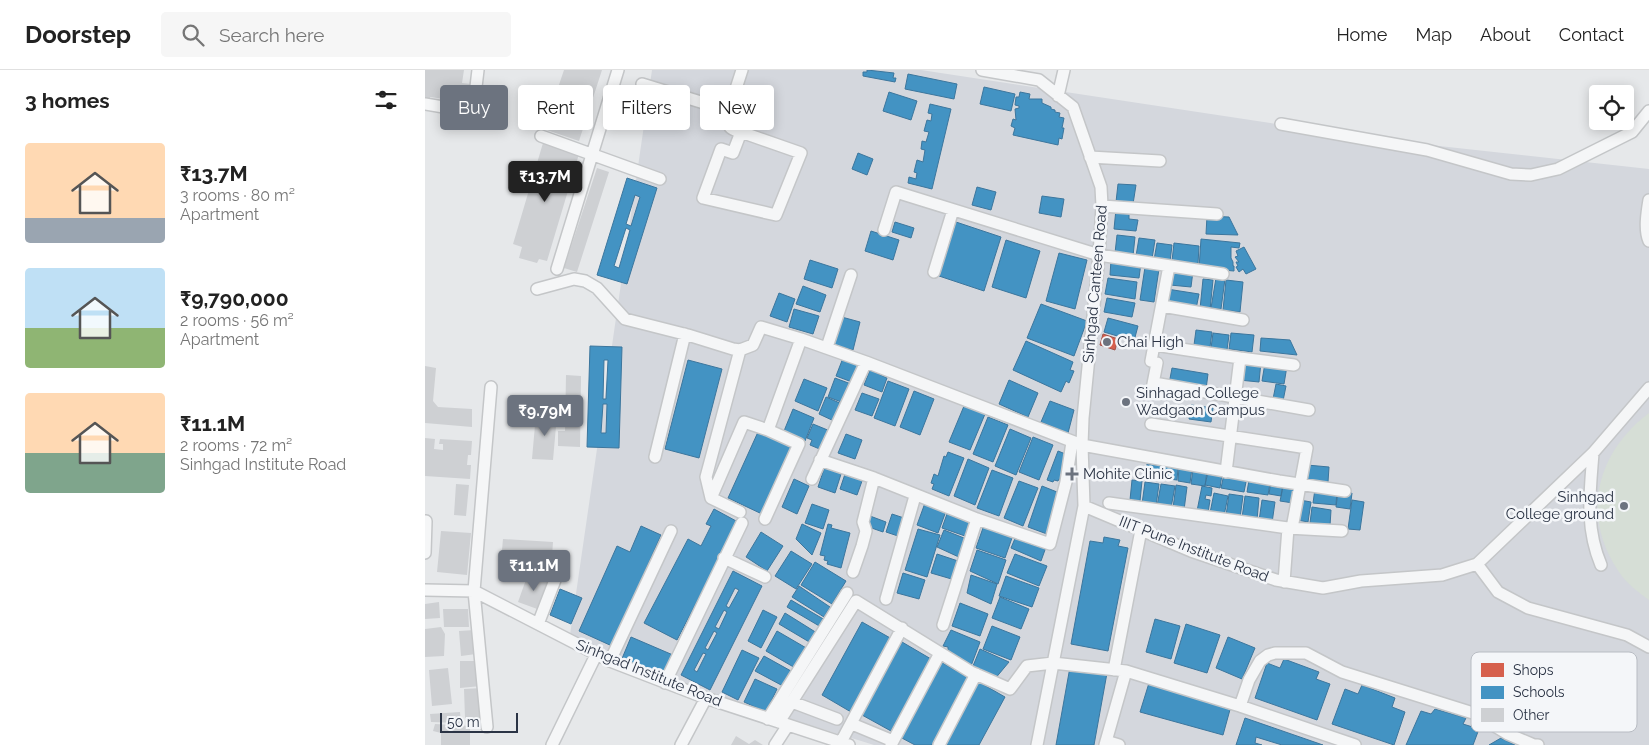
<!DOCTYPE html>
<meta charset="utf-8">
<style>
body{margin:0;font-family:Raleway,sans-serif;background:#f6f6f6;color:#222;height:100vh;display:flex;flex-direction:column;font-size:19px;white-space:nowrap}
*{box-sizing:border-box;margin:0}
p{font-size:16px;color:#767676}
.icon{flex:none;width:28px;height:28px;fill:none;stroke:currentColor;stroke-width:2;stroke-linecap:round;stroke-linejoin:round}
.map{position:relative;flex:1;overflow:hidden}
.details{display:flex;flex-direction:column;background:#fff;width:425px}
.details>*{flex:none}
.guide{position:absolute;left:15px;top:15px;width:475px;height:45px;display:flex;gap:10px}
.buttons{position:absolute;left:1164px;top:15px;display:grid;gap:10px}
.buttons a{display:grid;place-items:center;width:45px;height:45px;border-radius:5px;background:#fff;box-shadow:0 2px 12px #0003;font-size:25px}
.scale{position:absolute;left:15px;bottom:12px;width:78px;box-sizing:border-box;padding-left:5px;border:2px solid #2b3445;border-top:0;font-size:14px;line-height:18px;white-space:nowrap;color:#2b3445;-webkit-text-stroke:4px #f4f6f9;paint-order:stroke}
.price{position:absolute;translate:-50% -42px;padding:0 11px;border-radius:5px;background:#6c737f;color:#fff;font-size:16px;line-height:32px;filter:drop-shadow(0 1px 2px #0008)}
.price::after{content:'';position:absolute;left:50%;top:30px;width:15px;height:11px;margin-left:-8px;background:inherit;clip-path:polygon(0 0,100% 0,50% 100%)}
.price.on{background:#222;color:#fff}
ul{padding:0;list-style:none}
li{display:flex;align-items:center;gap:15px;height:125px;padding:0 25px}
li span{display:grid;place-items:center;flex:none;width:140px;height:100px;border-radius:5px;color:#555}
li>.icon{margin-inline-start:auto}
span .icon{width:60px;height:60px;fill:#fffc;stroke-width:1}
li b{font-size:21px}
h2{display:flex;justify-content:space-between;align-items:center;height:60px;padding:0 25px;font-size:21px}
.pill{padding:0 18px;border-radius:5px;background:#fff;box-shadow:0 2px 12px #0003;font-size:18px;line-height:45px}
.pill.on{background:#6c737f;color:#fff}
header{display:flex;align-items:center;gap:30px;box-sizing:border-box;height:70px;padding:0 25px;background:#fff;border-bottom:1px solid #e0e0e0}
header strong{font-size:24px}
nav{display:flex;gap:28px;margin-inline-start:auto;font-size:18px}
.search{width:350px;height:45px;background:#f6f6f6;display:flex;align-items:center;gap:12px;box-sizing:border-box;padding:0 18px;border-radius:5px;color:#767676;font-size:19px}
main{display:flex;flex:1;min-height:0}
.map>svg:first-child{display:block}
</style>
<header>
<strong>Doorstep</strong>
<div class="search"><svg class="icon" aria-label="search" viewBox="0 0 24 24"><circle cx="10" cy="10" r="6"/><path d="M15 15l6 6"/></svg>Search here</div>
<nav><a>Home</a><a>Map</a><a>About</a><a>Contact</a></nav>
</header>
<main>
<section class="details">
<h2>3 homes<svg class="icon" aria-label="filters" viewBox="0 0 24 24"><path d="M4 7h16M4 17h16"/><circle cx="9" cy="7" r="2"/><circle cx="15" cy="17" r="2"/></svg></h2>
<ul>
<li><span style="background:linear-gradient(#ffd9b3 75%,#9aa5b1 0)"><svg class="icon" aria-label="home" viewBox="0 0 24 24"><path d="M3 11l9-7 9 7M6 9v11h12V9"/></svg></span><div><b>₹13.7M</b><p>3 rooms · 80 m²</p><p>Apartment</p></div></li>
<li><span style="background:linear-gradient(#bfe0f5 60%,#8fb573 0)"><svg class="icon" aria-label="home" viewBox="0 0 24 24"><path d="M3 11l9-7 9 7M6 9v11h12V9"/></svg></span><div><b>₹9,790,000</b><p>2 rooms · 56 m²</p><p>Apartment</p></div></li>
<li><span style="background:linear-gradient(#ffd9b3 60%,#7fa58c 0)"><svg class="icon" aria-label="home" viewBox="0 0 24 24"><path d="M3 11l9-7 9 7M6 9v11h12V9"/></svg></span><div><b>₹11.1M</b><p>2 rooms · 72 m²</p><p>Sinhgad Institute Road</p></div></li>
</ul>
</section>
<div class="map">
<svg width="1224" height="675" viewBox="0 0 1224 675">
<rect width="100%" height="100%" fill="#e6e8ea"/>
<path fill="#d4d7dd" d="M227,0H496L950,69L1224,99V675H449L281,623L145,565Z"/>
<path fill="#d6ded6" d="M1224,343V530C1213,522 1201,513 1194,502C1155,445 1172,382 1224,343Z"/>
<path fill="#d6604d" stroke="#a3534b" d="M678,264L693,269L690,280L675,275Z"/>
<path fill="#4393c3" stroke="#3c769d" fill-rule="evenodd" d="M442,0L469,3L468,8H471L470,12L438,6V2H442Z
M483,4L532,14L529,29L480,19Z
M559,17L590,24L586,41L555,34Z
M464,22L492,31L486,50L458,41Z
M595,22L605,24L604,29H617V33L626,37V39L630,40V42L635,43L634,47L639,48L637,58H639L637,69L634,68L633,75L588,65L590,58L586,56L588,49L591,50L590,39L594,38V36L590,35L591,27H594Z
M505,34L526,39L507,119L483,113L484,107L491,109L492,103L489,102L492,90L498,92L500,80L496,79L497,71L501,72L504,62L499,61L502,50L506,51L507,44L503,43Z
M433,83L448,89L442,105L427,99Z
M202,108L232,118L202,214L172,205ZM210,125L215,127L206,156L201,154ZM201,158L205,160L194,198L189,196Z
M693,114L711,115L708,134L691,132Z
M552,117L571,122L566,140L547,135Z
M617,126L639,129L636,147L614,143Z
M691,139L704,141V149L713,150L711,161L689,159Z
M782,146L804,147L813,165L781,164Z
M470,152L489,158L486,168L467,162Z
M531,152L576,167L559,221L514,206Z
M446,161L474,170L468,190L440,181Z
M692,165L710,167L708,186L690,183Z
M714,168L730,170L727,189L711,186Z
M776,169L815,173L814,178L806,177V188L808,192V196H809V201L774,198Z
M581,170L615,181L601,228L567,217Z
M732,173L747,175L745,192L729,190Z
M749,173L774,176L773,194L747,191Z
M819,177L831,199L821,204L818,199L814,202L811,197L813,196L811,192H814L810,187L813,186L811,181Z
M634,183L662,190L650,239L621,231Z
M385,190L413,199L407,218L379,209Z
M686,190L716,193L714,208L685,205Z
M720,197L734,199L729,232L715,230Z
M747,199L768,201L766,217L745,215Z
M683,208L712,212L710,229L680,224Z
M791,208L800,209L796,239L786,238Z
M778,209L788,210L785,240L775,239Z
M801,210L818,212L815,242L798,240Z
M378,216L401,225L395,242L371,234Z
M742,219L774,224L771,239L740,233Z
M354,223L370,229L362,252L345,246Z
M682,228L710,233L707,247L679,242Z
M616,234L662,251L649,286L602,268Z
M369,239L394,246L388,264L364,257Z
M413,246L435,252L428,280L405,274Z
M683,248L713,256L709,271L679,262Z
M771,260L787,262L785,277L769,275Z
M788,263L804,265L802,280L786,278Z
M806,263L829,265L827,282L804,279Z
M836,268L865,270L872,285L835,281Z
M601,271L648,292L645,300L649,301L644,313L641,311L636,322L588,300Z
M165,276L197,277L194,378L162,377ZM179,290H183L181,329H178ZM178,334H182L181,363H176Z
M418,288L434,294L427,312L411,306Z
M263,290L297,299L274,388L240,379Z
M816,290L836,292L834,312L814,310Z
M840,293L862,296L859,314L837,311Z
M747,298L783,304L781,319L744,314Z
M445,300L462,308L457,322L439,315Z
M410,308L426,314L419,333L403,327Z
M379,309L402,318L393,341L370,331Z
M584,310L613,323L603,347L574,334Z
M463,311L484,319L470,356L449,348Z
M851,314L861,316L858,331L848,329Z
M489,321L509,329L495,365L475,357Z
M437,323L454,329L447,346L430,340Z
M401,327L417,334L409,351L394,344Z
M625,331L649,340L643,363L616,352Z
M766,335L788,338L786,352L764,349Z
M539,336L560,344L545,380L524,372Z
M368,339L389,348L380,371L359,361Z
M563,347L583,355L568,392L548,384Z
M388,354L405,361L397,380L385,375L387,370L382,368Z
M585,359L606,368L591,405L570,396Z
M333,362L367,377L337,444L303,428Z
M421,364L437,370L430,389L413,383Z
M608,367L628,375L614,410L594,402Z
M633,381L643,385L637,410L634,409L633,411L629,410L628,412L622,410Z
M523,382L539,388L524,426L507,419L509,414L506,413L509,404L513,406L519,386L521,387Z
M543,389L564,398L550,435L529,426Z
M722,394L753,398L752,410L721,406Z
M882,395L904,397L903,412L881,409Z
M400,396L417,401L410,423L393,417Z
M754,397L767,398L765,413L753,411Z
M768,399L782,401L780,416L766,414Z
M567,400L588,408L574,446L552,438Z
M783,402L797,404L795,418L780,415Z
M420,404L437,411L432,425L415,419Z
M799,404L822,407L819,422L796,418Z
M369,409L384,416L372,444L357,437Z
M707,410L717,411L715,431L705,430Z
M824,410L845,413L843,425L822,422Z
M594,411L613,418L598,456L579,448Z
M846,411L858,413L856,426L844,424Z
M720,412L734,414L731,436L717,434Z
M736,414L750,416L746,438L732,436Z
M751,415L762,417L759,440L748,438Z
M617,416L637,424L622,464L603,457Z
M777,416L787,418L786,426L781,425L780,429L785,430L783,443L772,441Z
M858,417L870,419L868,433L855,431Z
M890,419L912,421L911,435L888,433Z
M913,422L927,423L925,439L911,437Z
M789,423L803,426L799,446L785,443Z
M804,424L818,426L815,448L801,446Z
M820,426L834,428L832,450L817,448Z
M837,430L850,432L847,453L834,451Z
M875,430L886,432L883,452L872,450Z
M927,430L939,432L935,460L923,459Z
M500,433L521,441L513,463L492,455Z
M387,434L404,440L398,459L380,453Z
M887,437L906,440L905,456L885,453Z
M289,439L313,452L252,570L219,553L263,469L276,476L286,456L281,454Z
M523,441L546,450L540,466L517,458Z
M467,444L485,450L479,468L461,462Z
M445,446L461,452L458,462L441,456Z
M377,454L396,463L387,485L371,469Z
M403,454L407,455L406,458L425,463L416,498L402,494L403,491L399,490L400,486L395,485Z
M559,455L588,465L580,488L551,478Z
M216,456L236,465L187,576L154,561L192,476L205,482Z
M493,459L515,465L502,507L480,500Z
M519,460L544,470L536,488L512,477Z
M336,462L358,476L342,501L321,487Z
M591,466L621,477L616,491L586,478Z
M679,467L695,470L693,476L703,478L683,581L646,574L665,471L678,473Z
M552,480L581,490L573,514L545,501Z
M366,481L387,494L371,519L350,506Z
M512,484L536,492L530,510L506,503Z
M590,484L622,496L614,516L582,503Z
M390,492L421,511L407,534L376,515Z
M308,501L337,516L285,620L256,605ZM310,518L314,520L304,538L301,536ZM299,540L302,542L294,559L290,557ZM289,561L292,563L283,580L280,578ZM278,583L281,584L272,602L269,600Z
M478,503L500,510L494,529L472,523Z
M546,505L572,514L566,534L542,523Z
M581,506L614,518L607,537L574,526Z
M374,516L405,537L399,547L367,527Z
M135,519L157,528L146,554L125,545Z
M575,527L604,539L596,559L567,548Z
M366,530L400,550L396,557L362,537Z
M535,533L563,544L555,566L527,556Z
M338,540L352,547L336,578L323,571Z
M360,543L392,563L386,573L354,554Z
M730,549L755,556L746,589L721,582Z
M437,552L467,569L426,642L397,625Z
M761,554L795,565L782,603L749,593Z
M567,556L595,567L586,590L558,579Z
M526,560L555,572L546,596L523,580V577L518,576Z
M352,561L383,579L372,599L341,581Z
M206,567L248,585L238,608L196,591Z
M803,567L830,578L817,609L791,598Z
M477,572L506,589L466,661L437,645Z
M555,579L584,592L569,610L548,596Z
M317,580L334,588L313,630L297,622Z
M339,586L366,601L358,616L330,601Z
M859,589L894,602L891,609L905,614L892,650L830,628L842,593L855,598Z
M516,592L544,608L507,675H490L475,667Z
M645,597L682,603L669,675H631Z
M330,609L352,619L341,642L319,632Z
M552,611L580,627L554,675H517Z
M724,613L806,636L798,665L715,642Z
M937,615L970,628L967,637L980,642L969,675L907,654L920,619L933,624Z
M1010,639L1041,648L1038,654L1054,659L1048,675H981L996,641L1006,644Z
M820,648L898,675H857L831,667L830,673L837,675H811Z
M1076,668L1090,675H1064Z"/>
<path fill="#ced0d3" d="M0,0H39L37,13L46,14L45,24L38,23V28L29,27V32H26V34H19V29L5,27L4,32H0Z
M139,0H177L154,71L119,59Z
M118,73L154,84L122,191L114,189L112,193L94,188L97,177L88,174Z
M172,98L184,102L152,202L139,198Z
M0,296L11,298L8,331L13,337L47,339V357L0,353Z
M141,305L156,306L155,377L133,376V361H140Z
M111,344L132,345L128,390L107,389Z
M0,368L10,369L9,379L18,380V374H14L15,369L47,371L46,385H43L42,395H46L45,409L0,406Z
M31,414L44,415L41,446L29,445Z
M16,461L46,463L42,505L12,502Z
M78,469L128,472L126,501L76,491Z
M103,504L125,512L115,540L93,532Z
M14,532L15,548L0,549V534Z
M18,539H43L44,557H19Z
M16,557L20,564L19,586L0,587V559Z
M50,560L51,584L36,586L34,561Z
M35,591H54L56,616L35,618Z
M23,598L27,634L7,636L4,600Z
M57,618L59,648H40L39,619Z
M35,642L36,653L6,652L5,644Z
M10,654L45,656V675H16V663L8,661Z
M311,666L324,674L330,670L338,675H306Z"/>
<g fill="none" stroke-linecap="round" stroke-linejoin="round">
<defs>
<path id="minor" d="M557,0L614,10L648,37L676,117L677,136L674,185L658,348L657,375L659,436L612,675
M217,14L305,41
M633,26L639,0
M0,34L48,42L53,0
M856,54L1002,80L1086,104L1106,105L1133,99L1207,62L1224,41
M316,62L308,83L296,79L278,128L351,145L376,83L316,62C312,61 307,60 305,57C299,51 314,10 317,0
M116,66L235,109
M665,87L735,91
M1224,130C1222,142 1219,160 1224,171
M677,136L792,144
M459,160L471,122L674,185L798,204
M132,199L193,0
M509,202L528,140
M112,219L149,209L160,211L172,218L200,249L263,265L308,279L315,280L328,275L336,257L376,269
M737,236L818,250
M730,275L815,288
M402,277L426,205
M729,313L884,340
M727,319L732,293L726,291L744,196
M726,354L882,378L867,458
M1168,383C1165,423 1160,457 1176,495
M230,387L260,264
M395,390L449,408L552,449L625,474L641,412L647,372
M801,402L815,288L869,295
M387,409L441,292
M286,428L319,352L343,360L376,269L441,292L657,375L854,411L920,421
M286,428L281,407L315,280
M286,428L315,442
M684,433L863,458L917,461
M659,436L766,481L851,510L898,518L936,511L1017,505L1052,494L1168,383L1224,318
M340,449L374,374L343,360
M0,483L1,451
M299,488L340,507
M1052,494L1073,522L1103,538L1202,565L1224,577
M428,502L437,476L441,461L438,452L449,408
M859,512L863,458
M0,520L49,521L185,591L281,628L424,675
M461,529L490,426
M113,554L130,510
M518,555L552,449
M185,591L246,461
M689,600L716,460
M240,613L317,453
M367,632L412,649
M815,636L824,610L835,591L843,585L850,583H881L917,602L1048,643L1083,664L1109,675H1113
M343,649L422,523
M354,652L431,531L546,602L585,619L602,596L628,593L701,601L815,636L930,675
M427,654L468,671
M62,657L49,521L66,317
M681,671L694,675
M416,672L477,558
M127,675L171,585
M256,675L281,628
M350,675L363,655
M466,675L515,583
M514,675L551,604
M680,675L701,601"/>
</defs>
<use href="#minor" stroke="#c4c6c8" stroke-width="14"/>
<use href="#minor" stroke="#f5f6f7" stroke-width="11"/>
</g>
<g fill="#6c737f" stroke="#f4f6f9" stroke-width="2">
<circle cx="682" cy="272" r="5"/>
<circle cx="701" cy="332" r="5"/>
<path d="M644.5 396.5h5v5h5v5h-5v5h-5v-5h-5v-5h5z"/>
<circle cx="1199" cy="436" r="5"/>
</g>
<g text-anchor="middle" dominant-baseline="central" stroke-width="5" stroke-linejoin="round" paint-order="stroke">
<g font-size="15" fill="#2b3445" stroke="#f4f6f9">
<text transform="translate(670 214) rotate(-85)">Sinhgad Canteen Road</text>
<text transform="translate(769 479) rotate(21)">IIIT Pune Institute Road</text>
<text transform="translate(224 603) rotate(22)">Sinhgad Institute Road</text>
</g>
<g font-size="15" fill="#2b3445" stroke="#f4f6f9" text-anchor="start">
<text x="692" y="272">Chai High</text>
<text x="711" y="323">Sinhagad College<tspan x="711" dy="17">Wadgaon Campus</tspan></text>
<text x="658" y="404">Mohite Clinic</text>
<text x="1189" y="427" text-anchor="end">Sinhgad<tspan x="1189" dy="17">College ground</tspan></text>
</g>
</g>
<rect x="1046" y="582" width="166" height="80" rx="8" fill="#f4f6f9" stroke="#b8bcc3" stroke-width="1"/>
<rect x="1056" y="593" width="23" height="14" fill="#d6604d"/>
<rect x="1056" y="616" width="23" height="13" fill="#4393c3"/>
<rect x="1056" y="638" width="23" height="14" fill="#ced0d3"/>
<g font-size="14" fill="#2b3445">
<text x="1088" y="605">Shops</text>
<text x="1088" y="627">Schools</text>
<text x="1088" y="650">Other</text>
</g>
</svg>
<div class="buttons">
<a><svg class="icon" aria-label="locate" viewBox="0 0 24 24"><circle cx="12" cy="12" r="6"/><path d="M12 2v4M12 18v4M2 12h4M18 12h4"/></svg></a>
</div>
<div class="scale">50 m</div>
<b class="price on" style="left:120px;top:133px">₹13.7M</b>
<b class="price" style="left:120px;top:367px">₹9.79M</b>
<b class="price" style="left:109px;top:522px">₹11.1M</b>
<div class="guide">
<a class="pill on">Buy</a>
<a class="pill">Rent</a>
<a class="pill">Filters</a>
<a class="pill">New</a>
</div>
</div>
</main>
